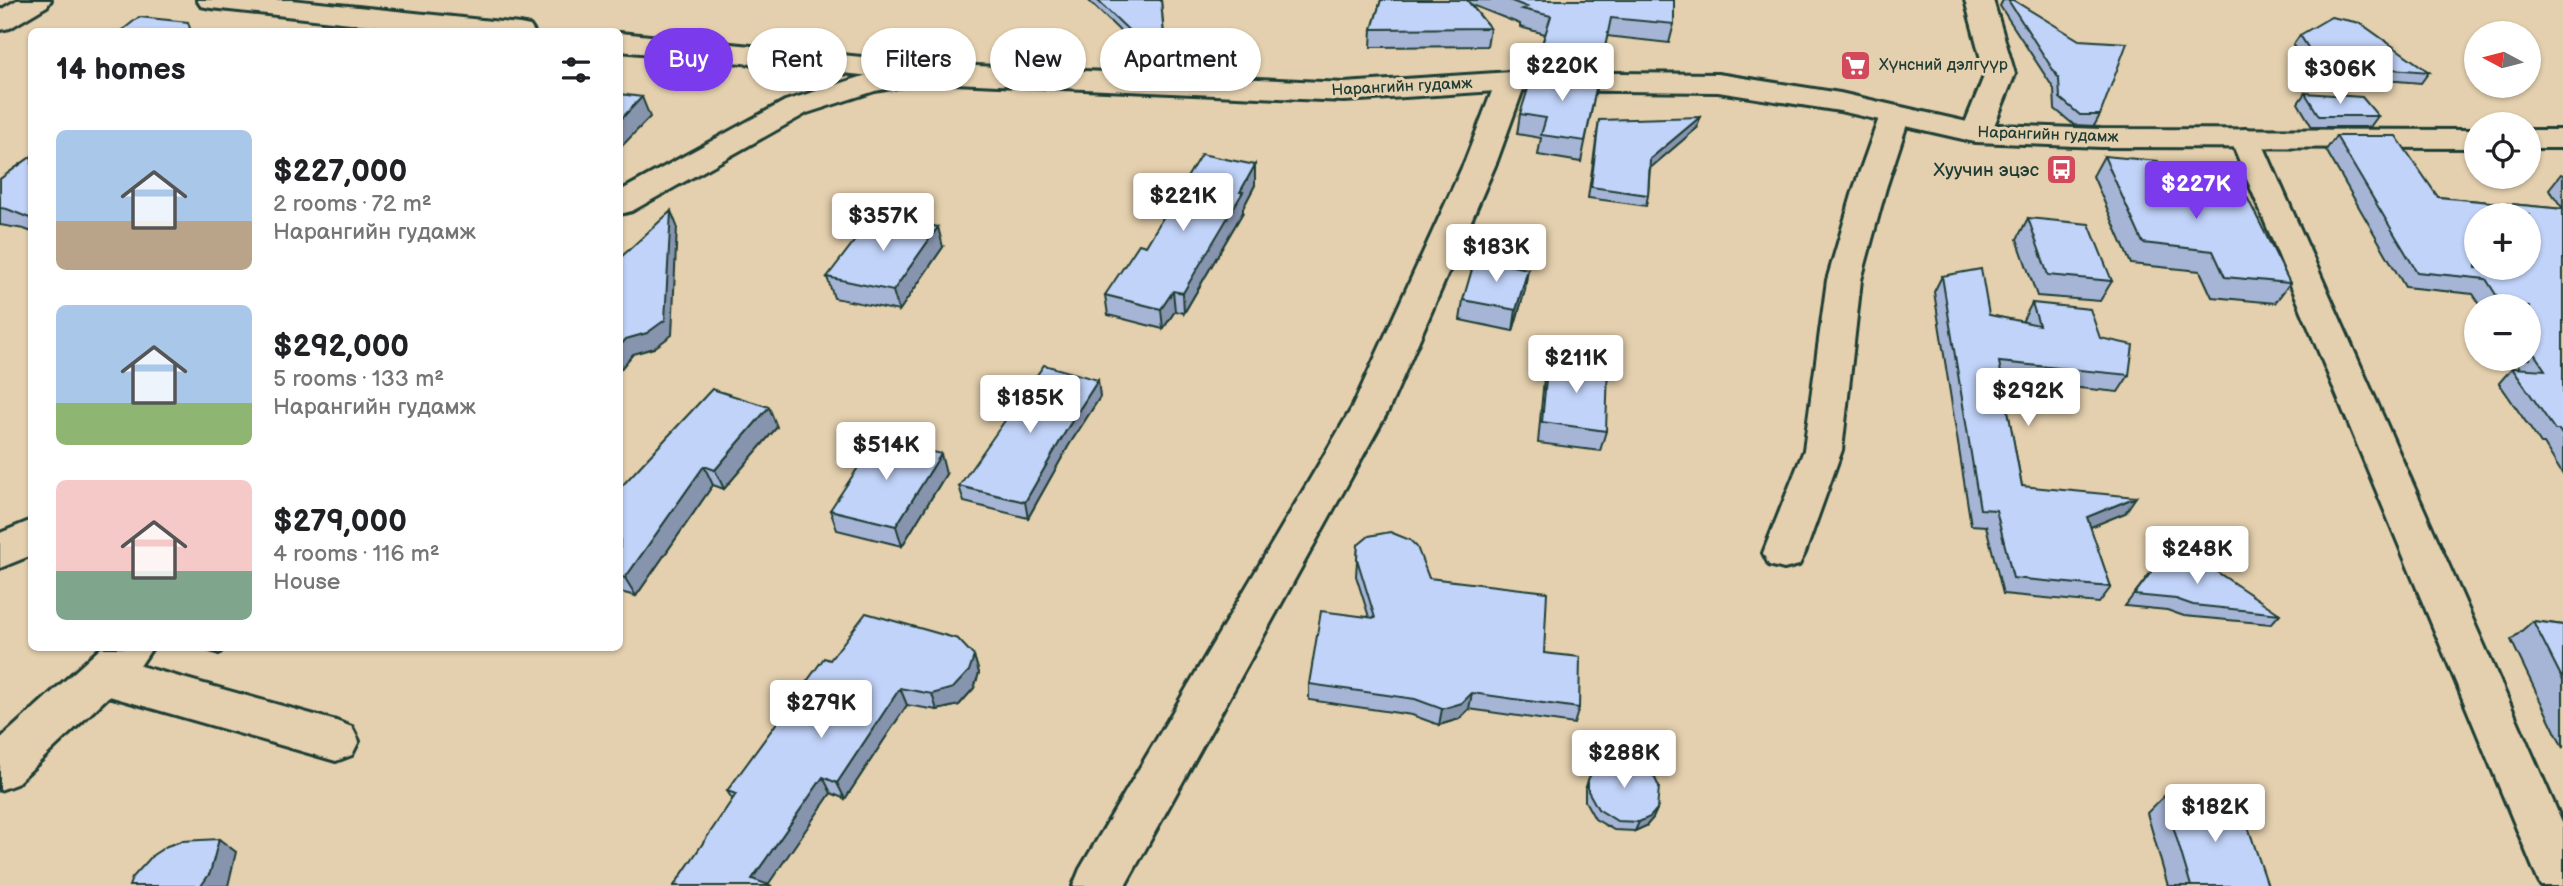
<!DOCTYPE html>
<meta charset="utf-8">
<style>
body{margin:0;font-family:"Balsamiq Sans",sans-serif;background:#f2f2f2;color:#202124;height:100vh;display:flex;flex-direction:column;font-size:26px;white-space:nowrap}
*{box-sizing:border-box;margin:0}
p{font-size:23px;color:#757577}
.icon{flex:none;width:38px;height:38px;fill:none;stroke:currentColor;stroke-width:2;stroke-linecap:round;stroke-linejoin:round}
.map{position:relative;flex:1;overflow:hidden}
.details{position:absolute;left:28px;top:28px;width:595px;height:623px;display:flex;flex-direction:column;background:#fff;border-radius:10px;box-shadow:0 2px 5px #0004}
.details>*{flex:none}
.banner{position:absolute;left:644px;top:28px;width:665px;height:63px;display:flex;gap:14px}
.needle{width:46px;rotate:277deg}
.buttons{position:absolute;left:2464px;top:21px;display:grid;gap:14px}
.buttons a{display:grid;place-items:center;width:77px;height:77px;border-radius:50%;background:#fff;box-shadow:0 2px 5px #0004;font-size:35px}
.price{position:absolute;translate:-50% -60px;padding:0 16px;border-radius:7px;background:#fff;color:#222;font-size:23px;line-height:46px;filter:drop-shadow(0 2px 4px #0008)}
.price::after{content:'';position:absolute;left:50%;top:42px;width:21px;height:16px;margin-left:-10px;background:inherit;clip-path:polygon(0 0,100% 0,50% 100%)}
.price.selected{background:#7c3aed;color:#fff}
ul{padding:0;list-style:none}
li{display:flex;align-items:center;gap:21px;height:175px;padding:0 28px}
li span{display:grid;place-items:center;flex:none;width:196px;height:140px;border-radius:10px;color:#555}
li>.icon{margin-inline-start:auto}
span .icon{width:84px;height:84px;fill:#fffc;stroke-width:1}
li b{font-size:30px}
h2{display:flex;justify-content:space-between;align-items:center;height:84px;padding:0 28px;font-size:30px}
.tag{padding:0 24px;border-radius:32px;background:#fff;box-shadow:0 2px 5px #0004;font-size:24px;line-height:63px}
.tag.selected{background:#7c3aed;color:#fff}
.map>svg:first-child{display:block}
</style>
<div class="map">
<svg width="2563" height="886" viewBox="0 0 2563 886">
<rect width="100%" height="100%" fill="#e4d0ae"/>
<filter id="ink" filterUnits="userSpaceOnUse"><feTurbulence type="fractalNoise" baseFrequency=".0143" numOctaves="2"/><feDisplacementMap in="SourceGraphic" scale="14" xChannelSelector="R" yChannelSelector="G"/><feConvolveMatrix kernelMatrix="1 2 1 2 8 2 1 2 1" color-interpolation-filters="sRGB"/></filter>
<g filter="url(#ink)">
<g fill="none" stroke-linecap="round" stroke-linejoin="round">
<defs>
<path id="minor" d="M17,0H51L47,6L10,28L0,30V10Z
M1965,0H1993L2015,74L1991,133L1987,140L1976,142L1965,140L1961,133L1985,74Z
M932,64L942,67L947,73L942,79L875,91L807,113L632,211L620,214V191L785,101L870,74Z
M1511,72L1521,75L1526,81L1497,161L1389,409L1125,886H1073L1080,869L1352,408L1465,161L1496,81L1501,75Z
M1895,106L1906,109L1910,115L1886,188L1861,280L1842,450L1805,553L1799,565L1784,569L1769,565L1763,553L1804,450L1827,280L1854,188L1880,115L1884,109Z
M2245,129L2256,131L2260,138L2563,824V886H2541L2538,880L2230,138L2234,131Z
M32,520V555L0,568V533Z
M101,648H152L140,666L336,721L352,727L359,741L352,755L336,761L109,696L16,784L0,790V739Z"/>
<path id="secondary" d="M197,0H291L520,24L530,26L534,32H434L211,8L201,6Z
M620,33L932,64L1344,83L1511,72L1718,74L1840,93L1976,124L2101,129L2476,130V148L2101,147L1976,142L1840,111L1718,92L1511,90L1344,101L932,82L620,51Z
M2529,130H2563V148H2529Z"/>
</defs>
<use href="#minor" stroke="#1f3d34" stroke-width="6"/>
<use href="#secondary" stroke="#1f3d34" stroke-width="6"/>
<use href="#minor" fill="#e4d0ae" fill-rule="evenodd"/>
<use href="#secondary" fill="#e4d0ae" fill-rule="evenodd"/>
</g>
<path fill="#a6b5d6" stroke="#1f3d34" stroke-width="2" d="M1088,0H1161L1167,72H1162Z
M1381,0H1674V24L1669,43L1607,36L1600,70H1537L1540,51L1545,34L1520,27V24L1470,4L1490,28L1487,46L1371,47L1372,29Z
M2003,0H2013L2100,115L2094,126L2074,125L2055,109L2054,89L2000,6Z
M2300,35L2429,72L2421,83L2311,74L2293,45Z
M1599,74L1581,162L1538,155L1541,138L1517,134L1520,114Z
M2305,93L2378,116L2370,127H2312L2298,103Z
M1599,120L1697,128L1650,168L1648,195L1646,206L1588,198Z
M2336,136L2438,197L2563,209L2549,189L2561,174L2563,175V475L2544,444H2541L2499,383L2512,368H2520L2514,359H2529V306H2481L2473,294L2405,287L2326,150Z
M32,156V232L24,229L0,225V179Z
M2104,156L2170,191L2290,283L2275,303L2212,297L2200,271L2131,264L2093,176Z
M1255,165V185L1243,208V212L1184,313L1175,311L1163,329L1108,315L1105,295L1146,246Z
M2028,218L2112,281L2100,301L2037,296L2017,239Z
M943,247L899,311L834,298L827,277Z
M1942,276L1989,315L2024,322L2023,320L2032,303L2100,338L2129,375L2118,392L2002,380L2022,486L2125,513L2090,527L2111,587L2099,603L2003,594L1986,526L1971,525L1934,292Z
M1525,290L1513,331L1460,320L1463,300Z
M1548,358L1606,431L1600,451L1538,443L1544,378Z
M1100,397L1069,445L1028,518L964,502L959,486Z
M777,427L724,489L713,485L636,596L620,592V488Z
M946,474L902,546L837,530L830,510Z
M1358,545L1429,578L1544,653L1579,708L1574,724L1469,709L1459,719L1439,725L1412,715L1309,700V684L1369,617L1356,576Z
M2161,559L2280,614L2271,624L2184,616L2167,610L2125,606Z
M2533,621L2563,625V748L2511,640Z
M199,648H227L219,655Z
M974,656L979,673L974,688L959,705L937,710L907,705L845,799L831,793L768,884L674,886L733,800L727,791L830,660Z
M1588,780L1657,809L1653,818L1646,826L1635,831L1614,830L1595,819L1585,801V790Z
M2164,796L2268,886H2168L2147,813Z"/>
<path fill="#8794ae" stroke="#1f3d34" stroke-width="2" d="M642,97L650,117L620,148V120Z
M1700,117L1697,128L1648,170L1650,159Z
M1255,165V185L1243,208V212L1184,313L1183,293Z
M671,211L677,226L672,335L654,348L633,354L620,370V346Z
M938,227L943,247L899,311L893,291Z
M1528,269L1525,290L1513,331L1516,310Z
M1173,291L1175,311L1163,329L1161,309Z
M1098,380L1100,397L1069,445L1028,518L1025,502L1067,429Z
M769,407L777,427L724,489L715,470Z
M941,454L946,474L902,546L896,526Z
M704,466L713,485L636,596L625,578Z
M2136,497L2125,513L2076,533L2087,517Z
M211,648H227L219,655Z
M974,656L979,673L974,688L959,705L937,710L932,694Z
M900,688L907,705L845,799L837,783Z
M1472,693L1469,709L1459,719L1439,725L1442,709Z
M823,777L831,793L767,886L752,879Z
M1657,809L1653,818L1646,826L1635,831L1639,822Z
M219,839L236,852L228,886H201Z"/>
<path fill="#c1d3f9" stroke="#1f3d34" stroke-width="2" fill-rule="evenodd" d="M1097,0H1161L1166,62L1161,61Z
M1381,0H1467L1490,28L1372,29Z
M1509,0H1674V24L1611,18L1604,52L1540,51L1551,16L1522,9L1527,7Z
M2008,0H2013L2079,40L2127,43L2100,115H2080L2060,98L2059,79Z
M139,17L188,22L191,32H120Z
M2331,17L2360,23L2429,72L2318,63L2300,35Z
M1533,73L1599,74L1585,141L1541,135L1546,118L1520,114Z
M2305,93L2362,97L2378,116H2319Z
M620,94L642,97L620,120Z
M1700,117L1650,159L1648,195L1591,187L1599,120Z
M2336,136H2396L2438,197L2563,209V436L2559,430H2555L2512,368L2545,370L2529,346V306H2503L2486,279L2417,272ZM2476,215H2529V268H2476Z
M1201,154L1255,165L1240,192H1243L1183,293L1173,291L1161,309L1105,295L1139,244L1146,246Z
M32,156V219L7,209L0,208V179Z
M2104,156L2158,161L2170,191L2247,197L2290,283L2225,277L2213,251L2143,243Z
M671,211L665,320L647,333L626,339L620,346V258Z
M875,214L938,227L893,291L827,277Z
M2028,218L2089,224L2112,281L2048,275Z
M1475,259L1528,269L1516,310L1463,300Z
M1981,269L1989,315L2039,325L2032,303L2090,309L2100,338L2133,345L2129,375L1999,362L2022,486L2136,497L2087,517L2111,587L2013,578L1996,510L1980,509L1942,276Z
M1548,358L1608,366L1606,431L1542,422Z
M1044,365L1098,380L1067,429L1025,502L959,486Z
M712,389L769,407L715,470L704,466L625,578L620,576V488Z
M877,439L941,454L896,526L830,510Z
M1390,532L1410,540L1417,547L1429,578L1547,592L1544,653L1580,657L1579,708L1472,693L1462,703L1442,709L1415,699L1309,684L1321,611L1375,618L1357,559L1358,545L1369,536Z
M2177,552L2202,562L2280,614L2193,605L2176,599L2134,595L2161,559Z
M866,613L958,639L974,656L969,671L953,688L932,694L900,688L837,783L823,777L752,879L772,886H674L736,794L727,791L824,658L830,660Z
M2533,621L2563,625V680Z
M1622,758L1634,761L1654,776L1659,787L1657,809L1650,817L1639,822L1617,821L1598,809L1588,791V780L1597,760Z
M2164,796L2241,806L2268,886H2191Z
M219,839L210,873L201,886H129L132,878L153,855L167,846L182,841Z"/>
</g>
<defs>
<symbol id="supermarket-square" viewBox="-11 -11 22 22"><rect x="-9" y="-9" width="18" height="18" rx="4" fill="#d1495b" stroke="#e4d0ae"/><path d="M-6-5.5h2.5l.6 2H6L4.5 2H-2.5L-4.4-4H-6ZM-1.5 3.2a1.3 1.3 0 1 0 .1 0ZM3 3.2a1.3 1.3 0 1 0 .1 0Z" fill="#fff"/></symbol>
<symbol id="bus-square" viewBox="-11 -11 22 22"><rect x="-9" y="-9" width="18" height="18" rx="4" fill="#d1495b" stroke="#e4d0ae"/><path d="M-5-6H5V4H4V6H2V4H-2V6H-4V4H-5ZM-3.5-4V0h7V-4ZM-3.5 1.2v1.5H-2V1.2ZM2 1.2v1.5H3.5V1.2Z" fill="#fff"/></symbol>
</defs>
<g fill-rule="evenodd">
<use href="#supermarket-square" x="1838" y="48" width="35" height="35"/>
<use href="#bus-square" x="2044" y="152" width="35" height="35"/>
</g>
<g text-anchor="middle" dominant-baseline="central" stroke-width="6" stroke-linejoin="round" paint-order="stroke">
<g font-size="16" fill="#1f3d34" stroke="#e4d0ae" text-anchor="start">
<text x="1879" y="65">Хүнсний дэлгүүр</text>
</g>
<g font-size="16" fill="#1f3d34" stroke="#e4d0ae">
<text transform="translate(1402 87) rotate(-3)">Нарангийн гудамж</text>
<text transform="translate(2048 135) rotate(2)">Нарангийн гудамж</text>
</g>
<g font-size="19" fill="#1f3d34" stroke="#e4d0ae" text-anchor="end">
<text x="2039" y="170">Хуучин эцэс</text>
</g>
</g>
</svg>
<div class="buttons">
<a><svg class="needle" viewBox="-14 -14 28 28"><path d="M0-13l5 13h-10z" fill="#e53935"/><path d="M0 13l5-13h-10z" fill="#757577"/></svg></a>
<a><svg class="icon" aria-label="locate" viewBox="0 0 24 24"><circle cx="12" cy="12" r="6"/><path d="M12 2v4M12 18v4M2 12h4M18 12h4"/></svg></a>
<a>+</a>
<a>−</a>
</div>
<b class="price" style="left:1562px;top:103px">$220K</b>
<b class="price" style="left:2340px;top:106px">$306K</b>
<b class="price selected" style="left:2196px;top:221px">$227K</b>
<b class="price" style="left:1183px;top:233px">$221K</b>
<b class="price" style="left:883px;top:253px">$357K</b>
<b class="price" style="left:1496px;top:284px">$183K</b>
<b class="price" style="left:1576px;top:395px">$211K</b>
<b class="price" style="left:2028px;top:428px">$292K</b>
<b class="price" style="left:1030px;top:435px">$185K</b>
<b class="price" style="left:886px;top:482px">$514K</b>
<b class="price" style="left:2197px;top:586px">$248K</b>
<b class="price" style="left:821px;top:740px">$279K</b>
<b class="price" style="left:1624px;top:790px">$288K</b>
<b class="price" style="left:2215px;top:844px">$182K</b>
<div class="banner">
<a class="tag selected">Buy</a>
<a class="tag">Rent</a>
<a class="tag">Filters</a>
<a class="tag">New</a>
<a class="tag">Apartment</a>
</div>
<section class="details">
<h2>14 homes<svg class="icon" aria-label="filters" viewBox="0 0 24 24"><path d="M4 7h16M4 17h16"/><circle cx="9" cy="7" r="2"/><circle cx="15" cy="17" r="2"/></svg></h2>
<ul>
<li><span style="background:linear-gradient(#a9c7e8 65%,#b9a48a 0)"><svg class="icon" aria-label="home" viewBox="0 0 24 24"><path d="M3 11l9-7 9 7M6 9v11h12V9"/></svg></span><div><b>$227,000</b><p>2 rooms · 72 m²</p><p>Нарангийн гудамж</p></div></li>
<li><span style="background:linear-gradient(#a9c7e8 70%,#8fb573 0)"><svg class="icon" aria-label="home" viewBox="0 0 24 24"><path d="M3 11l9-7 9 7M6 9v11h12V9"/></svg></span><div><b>$292,000</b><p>5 rooms · 133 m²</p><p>Нарангийн гудамж</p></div></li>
<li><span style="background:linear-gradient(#f6c9c9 65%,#7fa58c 0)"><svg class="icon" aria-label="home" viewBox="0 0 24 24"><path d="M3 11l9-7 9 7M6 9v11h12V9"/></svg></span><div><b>$279,000</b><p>4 rooms · 116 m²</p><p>House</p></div></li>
</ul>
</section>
</div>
